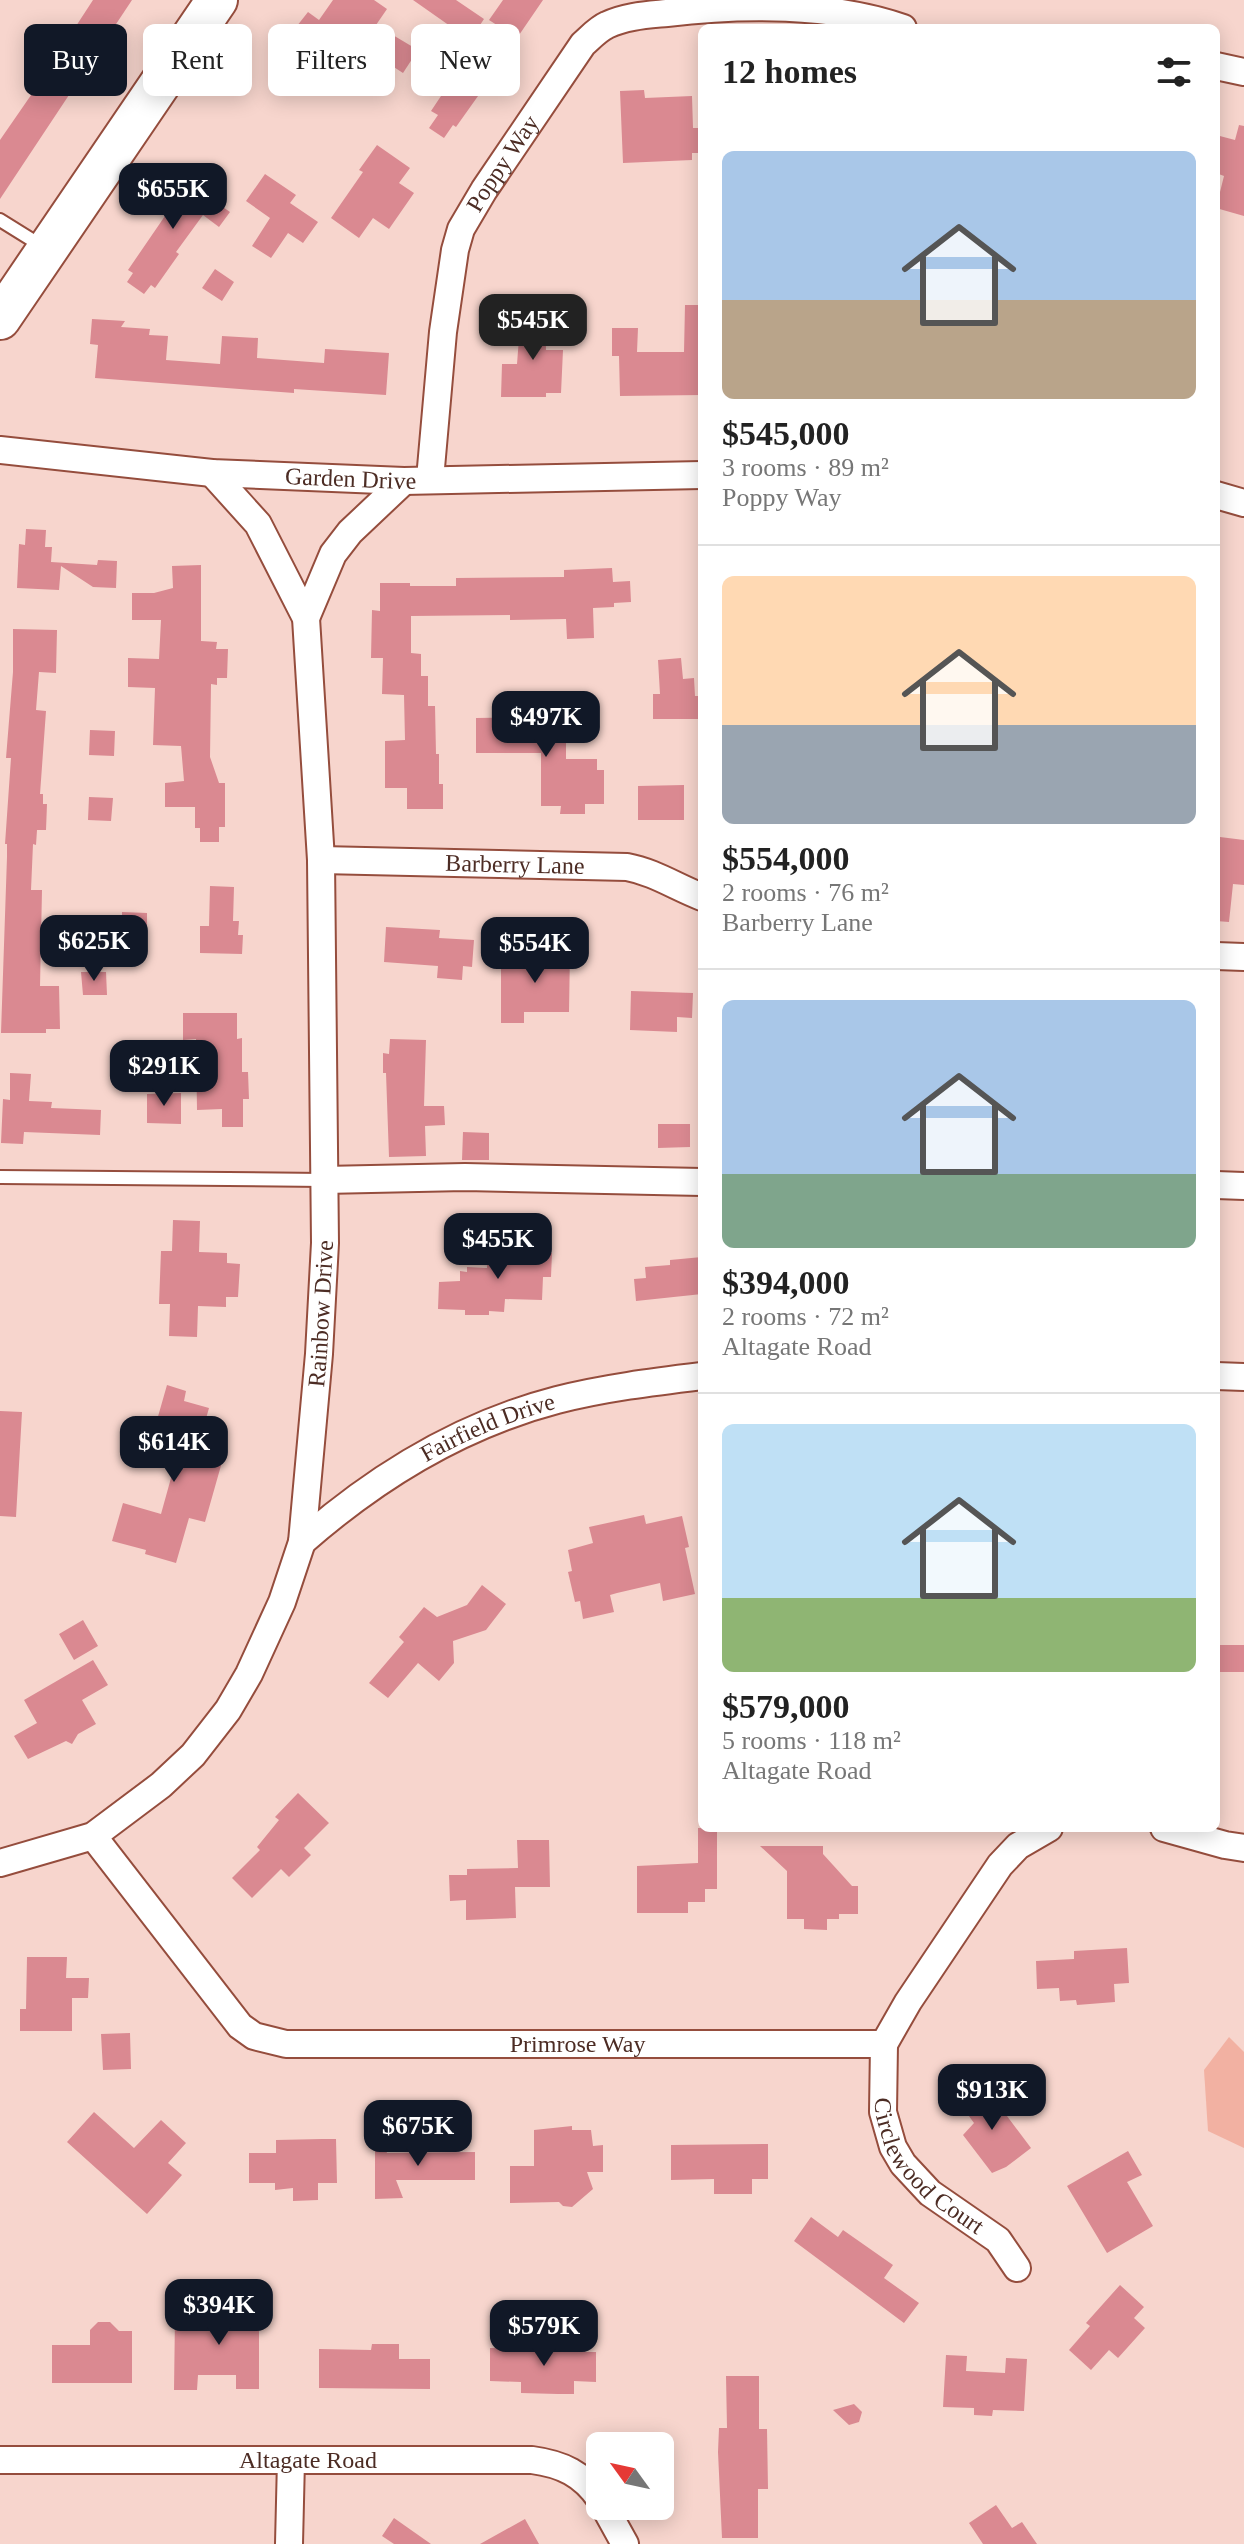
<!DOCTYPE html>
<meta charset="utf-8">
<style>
body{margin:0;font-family:"Times New Roman",serif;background:#f6f6f6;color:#222;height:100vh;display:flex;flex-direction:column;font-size:30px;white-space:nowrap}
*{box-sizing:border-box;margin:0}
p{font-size:26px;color:#767676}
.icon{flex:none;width:44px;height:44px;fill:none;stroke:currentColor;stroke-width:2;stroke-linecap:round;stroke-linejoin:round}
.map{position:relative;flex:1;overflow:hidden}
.panel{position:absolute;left:698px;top:24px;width:522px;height:1808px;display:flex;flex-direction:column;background:#fff;border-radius:12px;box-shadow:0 4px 20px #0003}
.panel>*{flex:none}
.hud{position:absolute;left:24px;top:24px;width:554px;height:72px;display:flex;gap:16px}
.needle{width:52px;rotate:303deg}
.fabs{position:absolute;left:586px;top:2432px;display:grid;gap:16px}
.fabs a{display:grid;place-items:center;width:88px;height:88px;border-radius:12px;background:#fff;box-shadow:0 4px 20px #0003;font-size:40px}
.price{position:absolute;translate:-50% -68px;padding:0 18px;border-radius:16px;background:#111827;color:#fff;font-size:26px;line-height:52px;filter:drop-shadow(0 2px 4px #0008)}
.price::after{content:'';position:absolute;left:50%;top:48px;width:24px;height:18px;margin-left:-12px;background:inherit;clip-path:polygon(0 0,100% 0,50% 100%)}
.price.current{background:#222;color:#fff}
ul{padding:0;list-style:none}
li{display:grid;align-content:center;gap:16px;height:424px;padding:0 24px}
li+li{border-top:2px solid #e0e0e0}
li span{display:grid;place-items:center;height:248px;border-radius:12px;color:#555}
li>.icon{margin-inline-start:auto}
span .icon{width:144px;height:144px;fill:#fffc;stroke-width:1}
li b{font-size:34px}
h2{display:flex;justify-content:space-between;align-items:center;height:96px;padding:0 24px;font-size:34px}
.pill{padding:0 28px;border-radius:12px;background:#fff;box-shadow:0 4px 20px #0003;font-size:28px;line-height:72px}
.pill.current{background:#111827;color:#fff}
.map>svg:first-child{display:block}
</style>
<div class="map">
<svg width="1244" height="2544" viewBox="0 0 1244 2544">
<rect width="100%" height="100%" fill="#f7d5cd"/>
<path fill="#f2b1a2" d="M1229,2037L1244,2052V2148L1208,2131L1204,2070Z"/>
<path fill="#da8991" d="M93,0H132L0,199V140L47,72L45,70L53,58L44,51L55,36L65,43Z
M333,0H374L387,9L376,25L418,50L403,73L383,60L359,93L328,70L319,82L278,50L308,12L319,20Z
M413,0H456L484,19L470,40Z
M503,0H543L517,38L489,20Z
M458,44L484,61L471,80L483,89L456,127L453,125L444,138L429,128L438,115L431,111L455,75L443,67Z
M644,90L645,98L692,96L693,128H702V153H692V160L623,163L620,91Z
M1239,125L1244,126V216L1216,208L1224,176L1216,173V135L1235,140Z
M377,145L410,168L399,183L414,193L389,229L373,218L359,238L331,218L363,172L359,170Z
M169,169L230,212L219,227L203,215L176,252L179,254L155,288L151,285L144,294L127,282L133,273L128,270L178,197L159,183Z
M265,174L296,195L290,203L318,222L303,243L288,233L271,258L252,246L270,218L246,201Z
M215,269L234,282L222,301L202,288Z
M685,305H702V395L620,396L619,356H612V328H638L637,352H684Z
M521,312H545L546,350H563L561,393H546V397H501L502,364H517Z
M92,319L125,321L121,327L150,329L149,335L168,336L166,360L220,364L222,336L258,338L257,358L324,363L325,349L389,353L386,395L294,389V393L95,378L98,345L90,344Z
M26,529L46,530L45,547H52L51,562L97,565L98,560L117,561L116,588L93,587L61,566L59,590L17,588L19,544L25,545Z
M201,565V641L217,642L216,649H228L227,678H217V685L211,684L210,757L219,783H225V827H219V842H200V828H195V807H165V783L184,781L181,746L153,745L155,688L128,687V658L159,659L161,620H132V593H154L173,588L172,566Z
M612,568L613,582L630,581L631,602L614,603V607L593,608L594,638L567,639L566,619L510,620V615L411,616V653L421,654V676H428V706H435L436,754H439V784H443V809H407V788H385V741L405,740L404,695L382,694L383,658H371L372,610L380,611V583H410V586H456V578L564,577V570Z
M13,629L57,630L56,673L39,672L36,710L46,711L40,794H43V804H47L46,830H37L36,845L33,844L31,890H42L40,986H59L60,1029H46V1033H1L7,857V844H5L11,758H6L13,672Z
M681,658L683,679L694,678L695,696H702V719H653V694H660L658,660Z
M566,717V759H597V770H604V804H585V814H560L561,806H541V753H476V718Z
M90,730L115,731L114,756L89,755Z
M684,785V820H638V786Z
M89,797L113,798L111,821L88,820Z
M1220,837L1244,840V885L1233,884L1229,922L1216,921V866Z
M210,886L234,887L233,921H239L238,935H243L242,954L200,953V926H209Z
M122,912L147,913V940L122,939Z
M386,927L440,930L439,938L474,940L472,967L463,966L462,980L437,978L438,966L384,962Z
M517,951H570L569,1012H524V1023H501V961H517Z
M81,972H106L107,995H83Z
M631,991L693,993L692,1018L677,1017V1032L630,1030Z
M183,1013H237V1039L242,1038V1072H248L249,1099H243V1127H222V1109L197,1110L196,1039L183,1040Z
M390,1039L426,1040L424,1106H444L445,1125L425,1126L426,1156L389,1157L386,1073H383V1053L389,1054Z
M10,1073L31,1074L29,1101L52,1102L51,1108L101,1110L100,1135L24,1132L23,1144L1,1143L3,1099L10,1100Z
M181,1093V1124L147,1123V1094Z
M658,1124H690V1147L658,1148Z
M463,1132L489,1133V1160H462Z
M173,1220L200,1221L199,1252L227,1253V1263L240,1264L238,1297H226V1307L198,1306L197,1337L169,1336L170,1304H159L161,1251H172Z
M499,1241L523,1242V1252L552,1253L551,1277H543L542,1300L505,1299L504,1312L489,1311V1315H465V1310L438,1309L439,1282L460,1281V1271L467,1272V1267L487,1268L488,1253L499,1254Z
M702,1257V1294L636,1301L634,1279L646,1278L645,1267L670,1265V1260Z
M167,1385L186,1391L184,1401L209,1408L196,1454L222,1462L205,1522L189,1518L176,1563L145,1554L146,1550L112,1541L123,1503L161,1514L181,1442L153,1434Z
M0,1411L22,1412L16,1517L0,1516Z
M644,1515L646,1524L682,1516L689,1547L685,1548L695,1594L663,1601L660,1583L617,1593L610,1595L614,1612L583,1619L580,1601L575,1602L568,1572L572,1571L568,1550L593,1543L589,1527Z
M482,1585L506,1604L486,1630L453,1641L454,1663L439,1681L418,1663L388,1698L369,1683L404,1642L399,1637L424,1607L437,1617L467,1605Z
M83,1620L98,1646L74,1660L59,1634Z
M1216,1645H1244V1672H1216Z
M93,1660L108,1685L82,1700L96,1724L78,1734L72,1744L66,1741L28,1759L14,1736L37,1723L24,1700Z
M298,1793L329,1823L304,1848L311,1855L289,1877L281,1869L252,1898L232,1878L260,1850L257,1847L279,1820L275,1817Z
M698,1828H717V1889H705V1902H688V1913H637V1866L698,1863Z
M517,1840H549L550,1887H515L516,1918L466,1920V1900L450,1901L449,1875H467V1869L518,1868Z
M760,1846H823V1854L852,1886H858V1914H839V1919H827V1930L804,1929V1919H787V1871Z
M1127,1948L1129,1983L1114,1984L1115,2002L1077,2005L1076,2000L1060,2001L1059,1988L1037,1989L1036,1961L1074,1959V1951Z
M27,1957H67L66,1978H89L88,1998H72V2031H20V2009H26Z
M130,2033L131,2069L103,2070L101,2034Z
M980,2085L996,2106L998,2104L1031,2148L1006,2167L992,2173L963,2135L974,2123L958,2101Z
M94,2112L134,2148L161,2120L186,2143L168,2163L182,2175L147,2214L67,2142Z
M572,2126V2130H591L593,2146L603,2145V2172H587L593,2189L572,2207L563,2206L559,2202L510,2203V2166H534V2130Z
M378,2127L387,2153L475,2152V2180H396L403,2198L375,2199V2128Z
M322,2139H336L337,2183H318V2200L293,2201V2188L275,2190V2183H249V2153H276V2140Z
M768,2144V2179H752V2194H714V2179L671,2180V2145Z
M1128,2151L1142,2175L1127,2182L1153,2226L1107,2253L1067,2186Z
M811,2217L838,2237L843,2230L893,2265L884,2278L919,2303L904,2323L794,2241Z
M1120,2285L1144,2307L1134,2318L1145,2328L1118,2358L1109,2350L1091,2370L1069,2350L1090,2326L1086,2323Z
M229,2301H259V2389H236V2375H198L197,2390H174L175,2317L229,2318Z
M98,2322H110L119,2331H132V2383H52V2345H90V2330Z
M372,2344H399V2359H430V2389L319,2388V2349L371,2350Z
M559,2344L586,2345L585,2352H596V2382L574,2381V2394H558L521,2393V2382L490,2381V2348L559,2349Z
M946,2355L967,2356L966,2371L1005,2373L1006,2358L1027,2359L1024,2411L993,2410L992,2416L974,2415V2408L943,2407Z
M726,2376H759V2429H767L768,2489H758V2538H722L718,2452L719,2428H727Z
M854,2404L862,2412L859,2422L849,2425L833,2410Z
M996,2505L1012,2528L1022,2522L1037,2544H983L969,2523Z
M394,2518L431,2544H394L382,2536Z
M525,2519L539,2544H480Z"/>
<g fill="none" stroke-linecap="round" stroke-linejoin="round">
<defs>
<path id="lane" d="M0,220L45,248
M0,1177L324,1180"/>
<g id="street">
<path d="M1216,66L1244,72"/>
<path id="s1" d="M0,450L212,473L404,481L702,475"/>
<path id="s2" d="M430,479L443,332L455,250L461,229L484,190L583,44C591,37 598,29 607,25C626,16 647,15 667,13C741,4 832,3 903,28"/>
<path d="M1216,495L1244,503"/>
<path d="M306,618L333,554L350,532L404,481"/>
<path id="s3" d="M321,860L627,867C654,872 676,887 702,897"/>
<path d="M1216,956L1244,957"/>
<path d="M324,1180L465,1177L702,1182"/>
<path d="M1216,1185L1244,1186"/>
<path d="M1216,1376L1244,1377"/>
<path id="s4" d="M302,1542C376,1477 461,1425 557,1400C604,1388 653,1382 702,1376"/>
<path d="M1164,1828L1225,1845L1244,1848"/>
<path id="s5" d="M93,1836L240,2026L254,2036L286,2044H884L908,2002L1000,1865L1018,1846L1049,1828"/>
<path id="s6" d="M0,1863L93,1836L161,1785L193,1755L228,1710L249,1674L282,1602L302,1542L319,1354L325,1243L321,860L306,618L258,524L212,473"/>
<path id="s7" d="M884,2044L883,2112L893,2147L903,2164L930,2193L998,2240L1017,2268"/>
<path id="s8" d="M0,2460H532C562,2464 583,2474 600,2499"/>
<path d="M604,2506L625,2544"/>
<path d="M289,2544L291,2460"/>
</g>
<path id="primary" d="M0,319L217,0"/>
</defs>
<use href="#lane" stroke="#954d3d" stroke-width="16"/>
<use href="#street" stroke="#954d3d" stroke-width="30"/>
<use href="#primary" stroke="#954d3d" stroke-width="44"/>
<use href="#lane" stroke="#fff" stroke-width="12"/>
<use href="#street" stroke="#fff" stroke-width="26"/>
<use href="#primary" stroke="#fff" stroke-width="40"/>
</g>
<g text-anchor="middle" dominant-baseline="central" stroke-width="6" stroke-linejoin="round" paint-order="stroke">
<g font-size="24" fill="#4c2c24" stroke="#f8e7e3">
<text stroke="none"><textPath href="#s2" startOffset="330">Poppy Way</textPath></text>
<text stroke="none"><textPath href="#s1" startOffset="352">Garden Drive</textPath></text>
<text stroke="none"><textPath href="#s3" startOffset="194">Barberry Lane</textPath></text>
<text stroke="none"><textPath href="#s6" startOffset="696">Rainbow Drive</textPath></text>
<text stroke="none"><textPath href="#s4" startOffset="220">Fairfield Drive</textPath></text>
<text stroke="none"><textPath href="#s5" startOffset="582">Primrose Way</textPath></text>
<text stroke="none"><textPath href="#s7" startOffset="140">Circlewood Court</textPath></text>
<text stroke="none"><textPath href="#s8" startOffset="308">Altagate Road</textPath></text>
</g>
</g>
</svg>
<div class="fabs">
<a><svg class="needle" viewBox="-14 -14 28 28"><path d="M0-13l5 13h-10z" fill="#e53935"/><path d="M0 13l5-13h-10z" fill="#767676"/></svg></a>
</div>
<b class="price" style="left:173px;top:231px">$655K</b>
<b class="price current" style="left:533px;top:362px">$545K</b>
<b class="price" style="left:546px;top:759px">$497K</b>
<b class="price" style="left:94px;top:983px">$625K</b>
<b class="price" style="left:535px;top:985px">$554K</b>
<b class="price" style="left:164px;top:1108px">$291K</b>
<b class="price" style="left:498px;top:1281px">$455K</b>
<b class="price" style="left:174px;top:1484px">$614K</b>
<b class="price" style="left:992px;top:2132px">$913K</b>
<b class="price" style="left:418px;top:2168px">$675K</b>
<b class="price" style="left:219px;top:2347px">$394K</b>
<b class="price" style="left:544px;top:2368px">$579K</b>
<div class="hud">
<a class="pill current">Buy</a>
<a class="pill">Rent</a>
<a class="pill">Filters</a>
<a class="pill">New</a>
</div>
<section class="panel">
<h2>12 homes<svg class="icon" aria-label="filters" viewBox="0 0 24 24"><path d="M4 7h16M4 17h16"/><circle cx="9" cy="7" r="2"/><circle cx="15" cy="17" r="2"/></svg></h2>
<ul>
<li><span style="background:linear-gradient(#a9c7e8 60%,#b9a48a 0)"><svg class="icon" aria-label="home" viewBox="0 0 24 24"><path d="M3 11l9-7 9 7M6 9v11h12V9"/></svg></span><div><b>$545,000</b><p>3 rooms · 89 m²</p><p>Poppy Way</p></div></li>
<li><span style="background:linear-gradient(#ffd9b3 60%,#9aa5b1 0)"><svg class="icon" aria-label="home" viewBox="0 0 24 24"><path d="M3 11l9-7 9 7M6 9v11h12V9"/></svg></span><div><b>$554,000</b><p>2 rooms · 76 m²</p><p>Barberry Lane</p></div></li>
<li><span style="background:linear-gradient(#a9c7e8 70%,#7fa58c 0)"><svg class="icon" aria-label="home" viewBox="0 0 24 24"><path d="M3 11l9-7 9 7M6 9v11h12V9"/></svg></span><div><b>$394,000</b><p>2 rooms · 72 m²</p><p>Altagate Road</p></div></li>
<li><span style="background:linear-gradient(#bfe0f5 70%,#8fb573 0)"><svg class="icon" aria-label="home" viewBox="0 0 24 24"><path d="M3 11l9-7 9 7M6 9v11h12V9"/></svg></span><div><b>$579,000</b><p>5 rooms · 118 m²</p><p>Altagate Road</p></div></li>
</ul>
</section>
</div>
